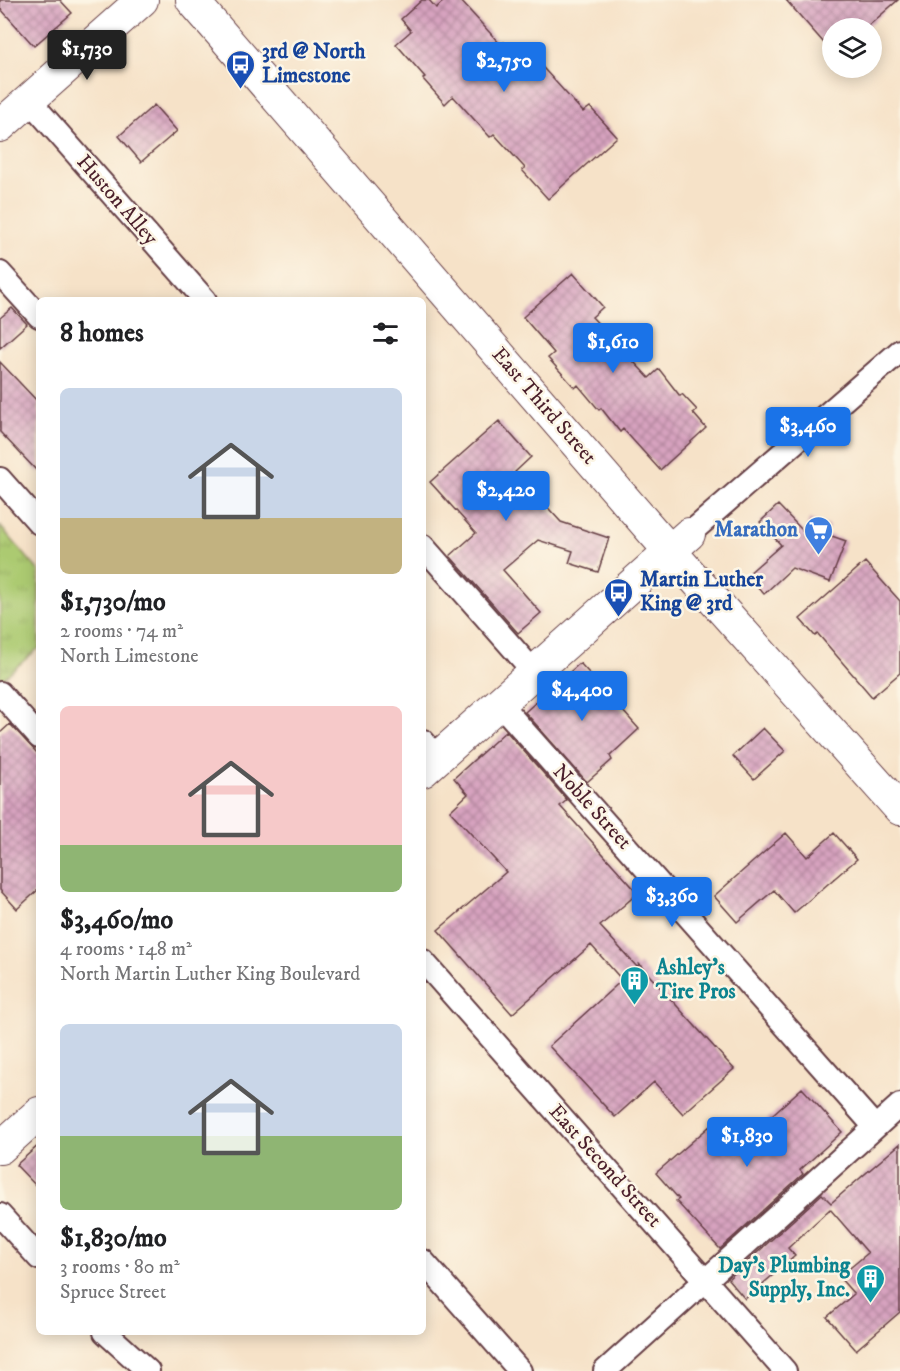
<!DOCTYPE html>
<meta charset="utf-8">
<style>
body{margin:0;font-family:"IM FELL DW Pica",serif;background:#f2f2f2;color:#202124;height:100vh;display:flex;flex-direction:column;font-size:22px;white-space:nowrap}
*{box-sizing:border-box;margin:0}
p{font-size:20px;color:#757577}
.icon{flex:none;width:33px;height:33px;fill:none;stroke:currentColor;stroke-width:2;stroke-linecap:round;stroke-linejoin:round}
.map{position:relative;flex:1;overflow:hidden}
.panel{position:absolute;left:36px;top:297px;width:390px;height:1038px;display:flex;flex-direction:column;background:#fff;border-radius:9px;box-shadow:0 3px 15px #0003}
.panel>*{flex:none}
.tools{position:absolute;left:822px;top:18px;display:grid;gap:12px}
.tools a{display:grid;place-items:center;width:60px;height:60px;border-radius:50%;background:#fff;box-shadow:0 3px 15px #0003;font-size:30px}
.price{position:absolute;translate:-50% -51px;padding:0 14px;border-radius:6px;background:#1a73e8;color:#fff;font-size:20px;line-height:39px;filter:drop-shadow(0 2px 3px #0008)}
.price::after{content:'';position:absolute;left:50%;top:36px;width:18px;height:14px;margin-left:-9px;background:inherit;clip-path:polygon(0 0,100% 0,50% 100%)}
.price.on{background:#222;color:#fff}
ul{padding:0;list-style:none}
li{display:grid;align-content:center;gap:12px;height:318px;padding:0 24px}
li span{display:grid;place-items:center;height:186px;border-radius:9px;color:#555}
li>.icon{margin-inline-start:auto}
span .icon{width:108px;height:108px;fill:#fffc;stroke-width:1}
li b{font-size:26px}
h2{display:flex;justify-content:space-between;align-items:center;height:72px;padding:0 24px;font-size:26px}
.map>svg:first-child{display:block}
</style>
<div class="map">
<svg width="900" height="1371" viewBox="0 0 900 1371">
<defs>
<pattern id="park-tufts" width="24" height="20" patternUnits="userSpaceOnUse" patternTransform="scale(1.5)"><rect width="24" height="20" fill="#acca71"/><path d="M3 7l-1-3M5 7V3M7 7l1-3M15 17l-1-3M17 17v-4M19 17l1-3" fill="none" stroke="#96ad62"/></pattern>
<pattern id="building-cross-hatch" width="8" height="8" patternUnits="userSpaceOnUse" patternTransform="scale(1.5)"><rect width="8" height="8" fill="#d7a3bf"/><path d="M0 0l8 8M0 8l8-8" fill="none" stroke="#b0849b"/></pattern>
</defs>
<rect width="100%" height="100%" fill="#fcf5e5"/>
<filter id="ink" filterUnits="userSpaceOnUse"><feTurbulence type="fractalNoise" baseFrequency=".0167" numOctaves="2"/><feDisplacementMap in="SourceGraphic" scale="12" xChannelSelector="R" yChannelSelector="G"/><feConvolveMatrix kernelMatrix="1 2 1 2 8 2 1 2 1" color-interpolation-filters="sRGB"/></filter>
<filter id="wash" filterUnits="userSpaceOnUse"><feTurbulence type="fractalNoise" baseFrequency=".008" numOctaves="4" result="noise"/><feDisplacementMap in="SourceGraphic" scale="24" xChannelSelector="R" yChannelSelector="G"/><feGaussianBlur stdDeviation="1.35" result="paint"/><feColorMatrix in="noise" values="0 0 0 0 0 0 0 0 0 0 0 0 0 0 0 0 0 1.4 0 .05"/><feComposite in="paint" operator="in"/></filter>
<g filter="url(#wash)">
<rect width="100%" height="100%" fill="#f6e2c8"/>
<path fill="url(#park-tufts)" stroke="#7b744e" stroke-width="1.5" d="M0,526L39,571V648L0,681Z"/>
<g id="blocks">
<path fill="url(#building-cross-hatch)" d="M0,0H60L72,13L34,46L0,8Z
M422,0H429L436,8L445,0H460L501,45L504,42L508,47L511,44L520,54L526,49L583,112L590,107L617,137L548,199L522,170L525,168L494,134L490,137L453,96L445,104L423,79L425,77L396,44L411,31L401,19Z
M786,0H898L866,28H832V52Z
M154,105L177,131L141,162L119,136Z
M573,273L603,307L592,317L649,378L659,369L680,396L682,394L697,410L693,413L706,428L660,470L623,429L620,432L601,408L599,410L578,385L575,388L548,358L554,353L523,317Z
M12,308L27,324L0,348V318Z
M0,362L39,403V473L0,432Z
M499,421L531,457L515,472L561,522L609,538L598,572L569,563L573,551L538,540L503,570L541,613L518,633L450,556L476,533L430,482Z
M778,505L805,533L809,519L829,526L826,534L846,541L830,582L792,568L764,594L747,575L781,545L760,522Z
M865,562L900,601V673L872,697L818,634L815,636L800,619Z
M580,663L639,729L610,756L612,760L587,782L525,712Z
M10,724L39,755V889L17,909L0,890V733Z
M763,728L785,751L754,779L733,756Z
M506,731L567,800L560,806L638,893L600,926L637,967L639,964L734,1069L683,1114L654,1082L615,1117L549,1046L622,980L591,945L512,1014L438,930L506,872L450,811L468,794L454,778Z
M786,833L807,857L834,833L857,859L794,913L774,890L737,922L714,896Z
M802,1088L842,1132L800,1170L803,1174L720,1249L676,1201L679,1199L656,1173L710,1126L732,1151Z
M900,1144V1312L856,1350L827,1317L854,1294L839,1277L868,1253L830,1209L788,1248L795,1256L745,1299L728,1279L822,1194L831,1203Z
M39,1145V1189L16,1165Z"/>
</g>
</g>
<g filter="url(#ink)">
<use href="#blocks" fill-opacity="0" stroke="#643c43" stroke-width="1.5"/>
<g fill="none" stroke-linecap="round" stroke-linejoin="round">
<defs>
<path id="street" d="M29,100L205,300
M0,273L39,316
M0,479L39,523
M689,534L900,351
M423,546L534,672
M0,693L39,737
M499,703L875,1127
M423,741L438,758
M423,961L785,1371
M0,1215L39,1258
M423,1261L520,1371
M105,1332L148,1371
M605,1371L900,1105"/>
<path id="secondary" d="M192,0L653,532L900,809
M0,126L142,0
M423,771L689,534
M0,1148L39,1113"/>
</defs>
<use href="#street" stroke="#643c43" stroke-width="26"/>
<use href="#secondary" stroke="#643c43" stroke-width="34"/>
<use href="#street" stroke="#fff" stroke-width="22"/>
<use href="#secondary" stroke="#fff" stroke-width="32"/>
</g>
</g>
<defs>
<symbol id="bus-pin" viewBox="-11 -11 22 30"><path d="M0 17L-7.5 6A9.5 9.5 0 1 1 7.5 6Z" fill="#1a4fb4" stroke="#fcf5e5"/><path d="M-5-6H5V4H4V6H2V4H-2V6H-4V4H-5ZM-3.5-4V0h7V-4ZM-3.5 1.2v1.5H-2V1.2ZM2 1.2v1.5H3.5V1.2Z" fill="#fff"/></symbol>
<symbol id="supermarket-pin" viewBox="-11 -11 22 30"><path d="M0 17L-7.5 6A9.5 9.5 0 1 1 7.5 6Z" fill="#3f7fe0" stroke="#fcf5e5"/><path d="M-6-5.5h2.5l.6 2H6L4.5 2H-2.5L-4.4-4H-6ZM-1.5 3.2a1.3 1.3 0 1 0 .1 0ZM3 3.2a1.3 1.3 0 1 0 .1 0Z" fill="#fff"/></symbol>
<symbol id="building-pin" viewBox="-11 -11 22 30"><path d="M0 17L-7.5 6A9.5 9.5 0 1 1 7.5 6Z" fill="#0f9aa8" stroke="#fcf5e5"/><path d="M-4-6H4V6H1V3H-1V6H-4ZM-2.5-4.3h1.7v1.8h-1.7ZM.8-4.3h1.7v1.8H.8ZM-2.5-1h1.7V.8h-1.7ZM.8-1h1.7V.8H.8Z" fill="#fff"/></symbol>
</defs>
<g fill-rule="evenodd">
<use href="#bus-pin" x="224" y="48" width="33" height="45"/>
<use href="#supermarket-pin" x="802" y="514" width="33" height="45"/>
<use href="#bus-pin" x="602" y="576" width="33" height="45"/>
<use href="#building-pin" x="618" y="964" width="33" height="45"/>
<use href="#building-pin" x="854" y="1262" width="33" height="45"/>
</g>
<g text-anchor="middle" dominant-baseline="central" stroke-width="5" stroke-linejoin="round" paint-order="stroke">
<g font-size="21" font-weight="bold" fill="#164399" stroke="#fcf5e5" text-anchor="start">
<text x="262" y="52">3rd @ North<tspan x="262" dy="24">Limestone</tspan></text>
<text x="640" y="580">Martin Luther<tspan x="640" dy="24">King @ 3rd</tspan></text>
</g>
<g font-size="21" fill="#4a1f2b" stroke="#fcf5e5">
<text transform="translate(117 200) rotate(49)">Huston Alley</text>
<text transform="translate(544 406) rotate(49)">East Third Street</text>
<text transform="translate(592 807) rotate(48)">Noble Street</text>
<text transform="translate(605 1166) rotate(48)">East Second Street</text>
</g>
<g font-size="21" font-weight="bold" fill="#366cbe" stroke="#fcf5e5" text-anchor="end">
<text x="798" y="530">Marathon</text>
</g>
<g font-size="21" font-weight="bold" fill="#0d838f" stroke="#fcf5e5" text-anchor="start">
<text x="656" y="968">Ashley's<tspan x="656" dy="24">Tire Pros</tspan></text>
<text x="850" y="1266" text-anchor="end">Day's Plumbing<tspan x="850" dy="24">Supply, Inc.</tspan></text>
</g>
</g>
</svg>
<div class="tools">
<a><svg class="icon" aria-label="layers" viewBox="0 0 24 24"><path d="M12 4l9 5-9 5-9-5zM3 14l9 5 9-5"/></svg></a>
</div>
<b class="price on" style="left:87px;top:81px">$1,730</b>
<b class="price" style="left:504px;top:93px">$2,750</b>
<b class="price" style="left:613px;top:374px">$1,610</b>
<b class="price" style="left:808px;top:458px">$3,460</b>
<b class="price" style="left:506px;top:522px">$2,420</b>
<b class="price" style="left:582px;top:722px">$4,400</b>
<b class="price" style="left:672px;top:928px">$3,360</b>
<b class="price" style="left:747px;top:1168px">$1,830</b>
<section class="panel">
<h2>8 homes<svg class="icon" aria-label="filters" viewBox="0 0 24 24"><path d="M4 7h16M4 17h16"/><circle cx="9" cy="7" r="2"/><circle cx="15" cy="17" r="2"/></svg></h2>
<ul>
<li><span style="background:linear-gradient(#c9d6e8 70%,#c2b280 0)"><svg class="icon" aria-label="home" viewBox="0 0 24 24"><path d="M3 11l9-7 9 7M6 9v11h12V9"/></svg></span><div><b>$1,730/mo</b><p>2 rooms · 74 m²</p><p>North Limestone</p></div></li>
<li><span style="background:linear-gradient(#f6c9c9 75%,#8fb573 0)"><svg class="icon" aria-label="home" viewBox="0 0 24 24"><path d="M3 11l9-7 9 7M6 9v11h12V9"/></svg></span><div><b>$3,460/mo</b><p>4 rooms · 148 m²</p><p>North Martin Luther King Boulevard</p></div></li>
<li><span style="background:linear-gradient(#c9d6e8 60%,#8fb573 0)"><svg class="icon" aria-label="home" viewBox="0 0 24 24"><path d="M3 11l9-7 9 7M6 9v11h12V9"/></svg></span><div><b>$1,830/mo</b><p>3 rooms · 80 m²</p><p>Spruce Street</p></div></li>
</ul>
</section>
</div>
